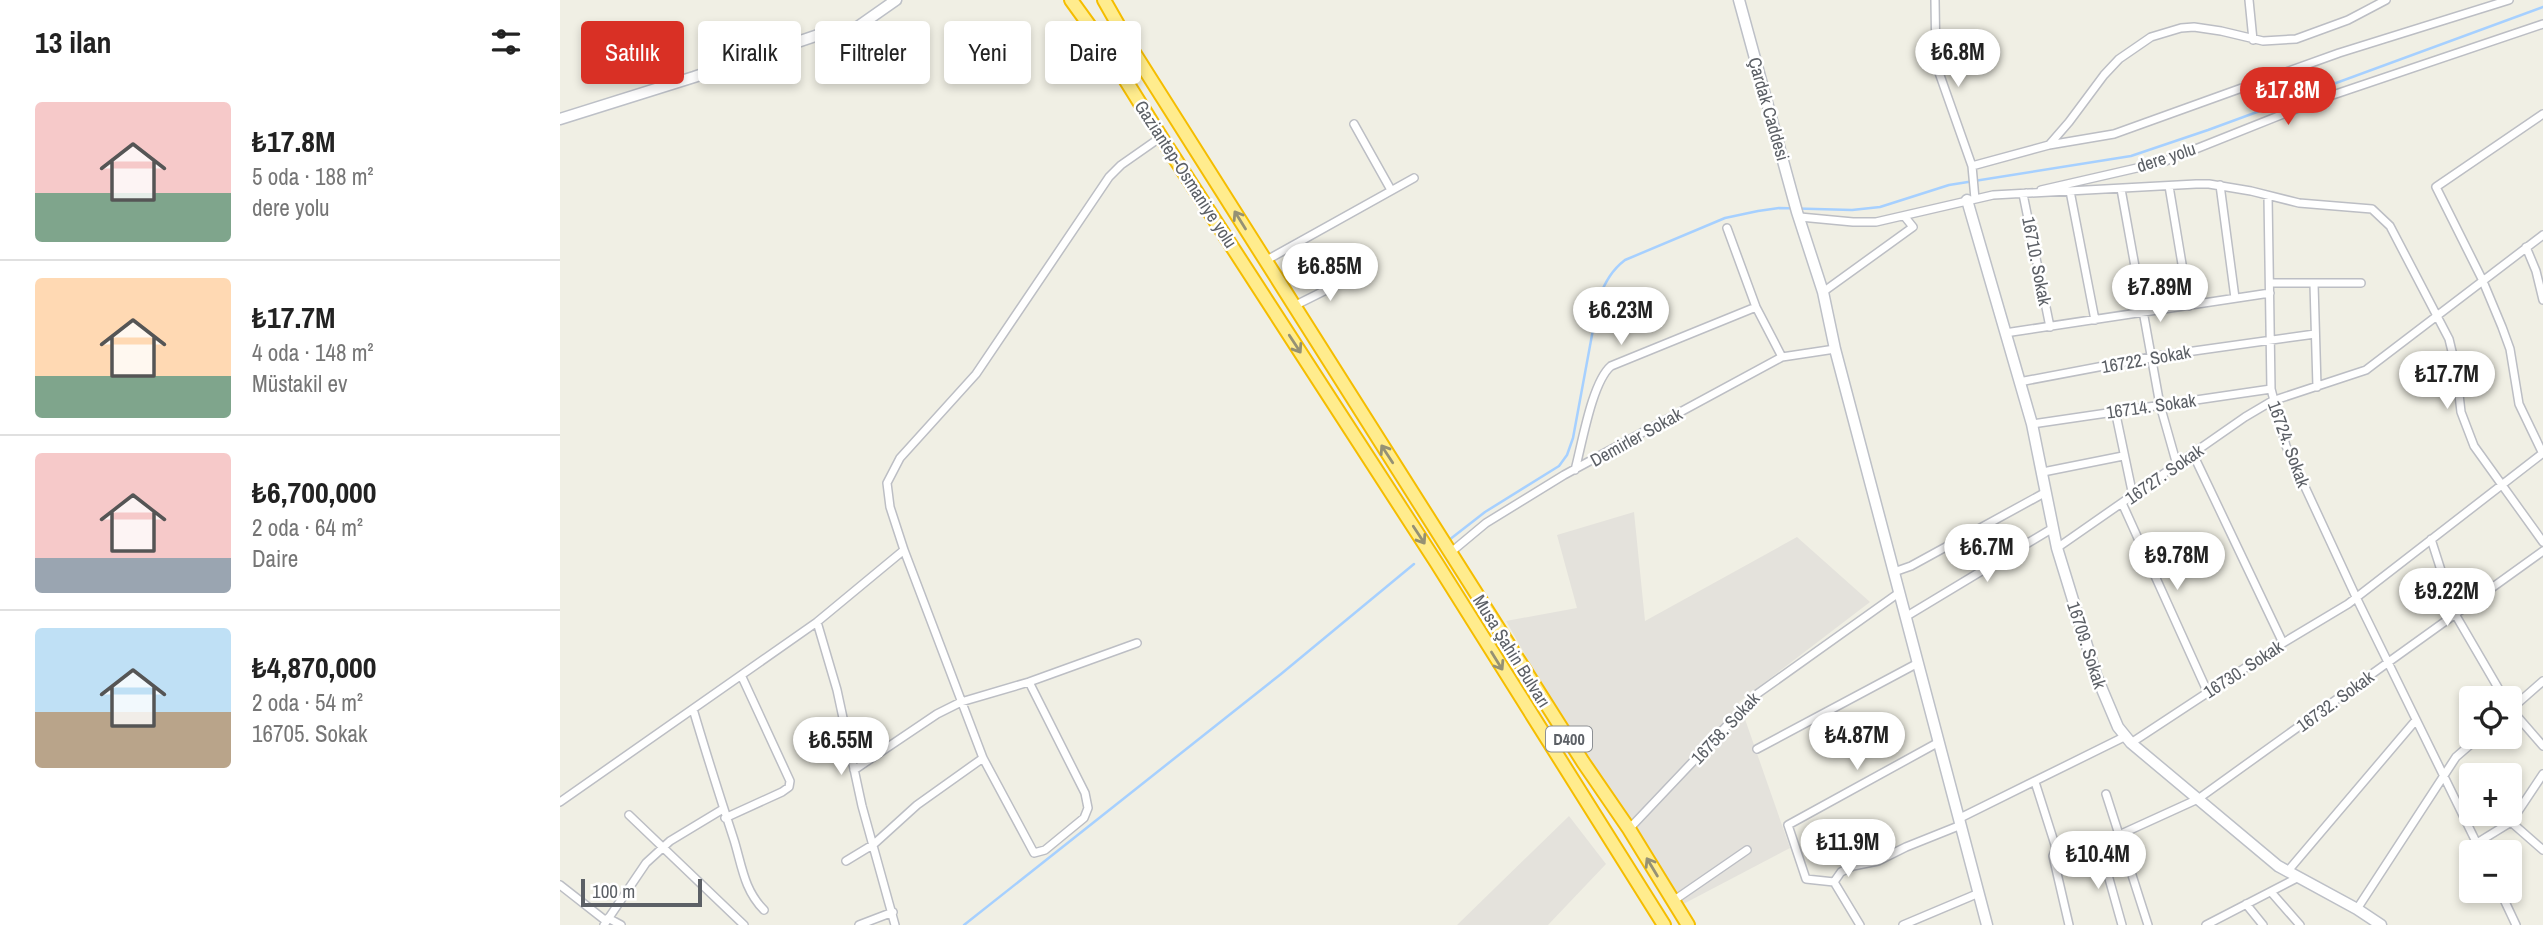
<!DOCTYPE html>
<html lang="tr">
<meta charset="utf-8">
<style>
body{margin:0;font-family:"Archivo Narrow",sans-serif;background:#f2f2f2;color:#222;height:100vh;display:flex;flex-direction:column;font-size:26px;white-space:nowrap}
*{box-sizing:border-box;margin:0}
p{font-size:23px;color:#767676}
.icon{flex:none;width:38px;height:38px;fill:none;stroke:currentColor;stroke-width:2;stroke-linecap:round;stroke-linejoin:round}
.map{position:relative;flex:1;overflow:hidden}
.drawer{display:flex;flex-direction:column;background:#fff;width:560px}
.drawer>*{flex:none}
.top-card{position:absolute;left:21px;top:21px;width:665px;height:63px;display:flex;gap:14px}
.buttons{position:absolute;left:1899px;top:686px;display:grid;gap:14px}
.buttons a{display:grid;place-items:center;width:63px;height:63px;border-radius:7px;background:#fff;box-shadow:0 4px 10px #0003;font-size:35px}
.scale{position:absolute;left:21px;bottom:18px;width:121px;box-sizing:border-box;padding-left:7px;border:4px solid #5c6066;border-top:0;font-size:19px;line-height:24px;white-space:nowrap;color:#5c6066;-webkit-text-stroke:5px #fff;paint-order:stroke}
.price{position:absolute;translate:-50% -60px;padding:0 16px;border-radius:24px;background:#fff;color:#222;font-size:23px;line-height:46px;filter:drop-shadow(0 2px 4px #0008)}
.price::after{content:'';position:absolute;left:50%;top:42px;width:21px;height:16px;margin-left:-10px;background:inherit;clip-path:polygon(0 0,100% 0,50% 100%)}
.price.active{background:#d93025;color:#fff}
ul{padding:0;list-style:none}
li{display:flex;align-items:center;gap:21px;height:175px;padding:0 35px}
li+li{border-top:2px solid #e0e0e0}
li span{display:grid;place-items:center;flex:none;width:196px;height:140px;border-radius:7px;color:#555}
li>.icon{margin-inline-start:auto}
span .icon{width:84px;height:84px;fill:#fffc;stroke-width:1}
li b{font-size:30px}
h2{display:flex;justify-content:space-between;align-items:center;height:84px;padding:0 35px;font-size:30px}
.pill{padding:0 24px;border-radius:7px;background:#fff;box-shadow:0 4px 10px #0003;font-size:24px;line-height:63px}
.pill.active{background:#d93025;color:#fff}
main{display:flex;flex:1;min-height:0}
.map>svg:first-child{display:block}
</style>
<main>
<section class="drawer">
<h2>13 ilan<svg class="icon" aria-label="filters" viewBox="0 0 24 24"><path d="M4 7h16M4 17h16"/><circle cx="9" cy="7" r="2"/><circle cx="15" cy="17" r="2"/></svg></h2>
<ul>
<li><span style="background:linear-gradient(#f6c9c9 65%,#7fa58c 0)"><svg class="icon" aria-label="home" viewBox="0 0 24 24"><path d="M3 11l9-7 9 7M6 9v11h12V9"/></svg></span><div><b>₺17.8M</b><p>5 oda · 188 m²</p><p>dere yolu</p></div></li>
<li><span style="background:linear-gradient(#ffd9b3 70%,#7fa58c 0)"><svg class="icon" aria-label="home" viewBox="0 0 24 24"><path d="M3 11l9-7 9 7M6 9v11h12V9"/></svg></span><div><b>₺17.7M</b><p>4 oda · 148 m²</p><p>Müstakil ev</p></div></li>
<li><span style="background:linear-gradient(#f6c9c9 75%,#9aa5b1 0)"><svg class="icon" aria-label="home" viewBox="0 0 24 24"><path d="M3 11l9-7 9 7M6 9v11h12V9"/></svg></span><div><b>₺6,700,000</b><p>2 oda · 64 m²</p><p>Daire</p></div></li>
<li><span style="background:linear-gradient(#bfe0f5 60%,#b9a48a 0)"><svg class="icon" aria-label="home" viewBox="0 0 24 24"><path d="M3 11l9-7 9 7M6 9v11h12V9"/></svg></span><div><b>₺4,870,000</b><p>2 oda · 54 m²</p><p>16705. Sokak</p></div></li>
</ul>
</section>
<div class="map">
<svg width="1983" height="925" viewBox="0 0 1983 925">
<rect width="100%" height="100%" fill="#f0efe4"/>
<path fill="#e4e2dc" d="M1074,512L1085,621L1237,537L1310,602L1179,702L1230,848L1110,911L946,621L1017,608L997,535Z
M1009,816L1046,864L988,925H897Z"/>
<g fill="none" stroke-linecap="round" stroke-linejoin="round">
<path stroke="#a6d0ff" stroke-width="2.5" d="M889,540L925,512L999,466L1007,455L1013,438L1039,297C1046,281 1052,270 1065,260L1165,218L1198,211L1219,208L1292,210L1320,207L1389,185L1571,156L1648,130L1983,7
M404,925L721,674L854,564"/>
<defs>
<path id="street" d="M1375,0L1376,64L1412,166L1415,199
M1689,0L1693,40
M1983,114L1876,187L1922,279L1942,327L1950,349L1959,404L1983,454
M794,124L831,190
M1489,145L1554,134L1779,53L1949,0
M1412,166L1489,145L1509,122L1544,75L1559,59L1591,37L1621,28L1634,27L1661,31L1703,41L1736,39L1788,20L1826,0
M1660,185L1675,298
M1609,186L1629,306
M1561,189L1600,405L1617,465
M1481,190L1603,162L1761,99L1983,24
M1510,191L1535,320
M1466,193L1463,194L1490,327
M1708,196L1711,389L1726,446L1796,597L1921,852
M1240,217L1293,222H1316L1433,195L1636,184H1649L1691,191L1739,203L1812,209L1830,226L1889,339L1896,368L1901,412L1914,446L1983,542
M1167,228L1196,307L1222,357
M1966,247L1976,271L1983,300
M705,261L854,178
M1710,283H1801
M1754,284L1757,387
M1263,292L1353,227L1345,217
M734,306L794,276
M1445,333L1710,293
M1459,382L1591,357L1755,334
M1555,410L1573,496
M1472,424L1711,389
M1633,454L1723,643
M1015,470C1022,444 1032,382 1051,366L1196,307
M1483,472L1563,456
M1562,503L1648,693
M1871,539L1895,614L1944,698
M1497,548L1685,417L1712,401L1806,370L1983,235
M890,553L926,523L1004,475L1222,357L1275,349
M1334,572L1351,566L1486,492
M1347,616L1493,528
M257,622L277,690L302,806L335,925
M469,682L525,793L528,808L524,818L485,850L474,853L423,758L344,550L330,507L327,483L340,458L416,374L549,177L561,165L601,137
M1950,708L1983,746
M133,709C146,753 160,797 174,840C182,866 184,890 204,910
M1950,710L1983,681
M1571,743L1723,643L1788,604L1983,453
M1197,749L1358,663
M294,770L377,714L401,702L469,682L577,643
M1475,782L1496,848L1493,856L1509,925
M1546,794L1588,925
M0,802L257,622L344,550
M69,815L184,925
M165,818L222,792L229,787L230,781L182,677
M1400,818L1566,736
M1951,822L1983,850
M1069,829L1197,694L1340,592
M1559,835L1638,799L1983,551
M1917,843L1951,822L1983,774
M1541,850L1562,925
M286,861L314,844L357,805L423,758
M1727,872L1856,720
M1274,882L1281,872L1293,866L1318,861L1346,847L1401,825
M0,885L46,921
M1940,891L1956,925
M1711,892L1740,925
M1113,901L1187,850
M1686,904L1703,925
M1797,909L1896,757L1919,737
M48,918L61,925
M44,925L86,863L110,841L163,809
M299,925L333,912
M1300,925L1274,882L1246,879L1228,825L1379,742
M1343,925L1419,893
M1646,925L1737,878"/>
<path id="secondary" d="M1179,0L1237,212L1263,292L1275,349L1427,925
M0,119L134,77L270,31L286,35L336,0
M1407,200L1472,424L1497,548L1536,675L1558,727L1571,743L1718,866L1797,909L1821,925"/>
<path id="highway" d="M511,0L545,47L601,137L876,562L1104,925
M544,0L573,51L1023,762L1069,829L1128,925"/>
</defs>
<use href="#street" stroke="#bcbec4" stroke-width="10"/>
<use href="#secondary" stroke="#bdc0c7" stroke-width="13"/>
<use href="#highway" stroke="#f5bd00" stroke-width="16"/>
<use href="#street" stroke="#fff" stroke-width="7"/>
<use href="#secondary" stroke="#fff" stroke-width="10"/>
<use href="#highway" stroke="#ffec8d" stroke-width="12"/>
</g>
<defs><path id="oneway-shaft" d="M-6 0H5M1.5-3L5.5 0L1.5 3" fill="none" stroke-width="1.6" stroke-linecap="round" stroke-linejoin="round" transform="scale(1.75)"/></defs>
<g stroke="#959174">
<use href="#oneway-shaft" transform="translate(680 220) rotate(-122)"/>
<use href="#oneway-shaft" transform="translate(735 344) rotate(57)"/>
<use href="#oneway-shaft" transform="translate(827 454) rotate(-123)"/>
<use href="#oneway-shaft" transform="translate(859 535) rotate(57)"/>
<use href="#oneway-shaft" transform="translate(937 661) rotate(58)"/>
<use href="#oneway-shaft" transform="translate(1092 867) rotate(-121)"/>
</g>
<g text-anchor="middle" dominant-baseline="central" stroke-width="5" stroke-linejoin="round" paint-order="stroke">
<rect fill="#fff" stroke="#8d9094" stroke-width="2" x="986" y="726.5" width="46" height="25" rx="5"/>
<g font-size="16" font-weight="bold" fill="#5c6066">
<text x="1009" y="739">D400</text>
</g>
<g font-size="18" fill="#5c6066" stroke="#fff">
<text transform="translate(1209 109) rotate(74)">Çardak Caddesi</text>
<text transform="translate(1606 157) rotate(-18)">dere yolu</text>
<text transform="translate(626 174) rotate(57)">Gaziantep-Osmaniye yolu</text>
<text transform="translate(1477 261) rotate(79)">16710. Sokak</text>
<text transform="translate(1586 359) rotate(-10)">16722. Sokak</text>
<text transform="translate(1591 406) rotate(-8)">16714. Sokak</text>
<text transform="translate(1076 437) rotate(-29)">Demirler Sokak</text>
<text transform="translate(1729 444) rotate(70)">16724. Sokak</text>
<text transform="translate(1604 474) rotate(-35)">16727. Sokak</text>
<text transform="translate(1527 645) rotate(72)">16709. Sokak</text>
<text transform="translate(952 651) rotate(58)">Musa Şahin Bulvarı</text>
<text transform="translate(1683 669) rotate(-33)">16730. Sokak</text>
<text transform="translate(1775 701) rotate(-36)">16732. Sokak</text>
<text transform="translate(1165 728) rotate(-47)">16758. Sokak</text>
</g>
</g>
</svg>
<div class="buttons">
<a><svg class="icon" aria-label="locate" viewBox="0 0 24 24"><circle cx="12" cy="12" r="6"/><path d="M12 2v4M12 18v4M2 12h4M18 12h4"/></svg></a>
<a>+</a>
<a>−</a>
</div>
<div class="scale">100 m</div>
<b class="price" style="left:1398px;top:89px">₺6.8M</b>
<b class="price active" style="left:1728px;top:127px">₺17.8M</b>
<b class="price" style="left:770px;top:303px">₺6.85M</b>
<b class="price" style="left:1600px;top:324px">₺7.89M</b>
<b class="price" style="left:1061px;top:347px">₺6.23M</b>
<b class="price" style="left:1887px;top:411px">₺17.7M</b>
<b class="price" style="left:1427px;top:584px">₺6.7M</b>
<b class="price" style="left:1617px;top:592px">₺9.78M</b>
<b class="price" style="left:1887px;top:628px">₺9.22M</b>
<b class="price" style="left:1297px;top:772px">₺4.87M</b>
<b class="price" style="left:281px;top:777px">₺6.55M</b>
<b class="price" style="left:1288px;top:879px">₺11.9M</b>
<b class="price" style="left:1538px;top:891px">₺10.4M</b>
<div class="top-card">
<a class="pill active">Satılık</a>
<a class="pill">Kiralık</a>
<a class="pill">Filtreler</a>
<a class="pill">Yeni</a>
<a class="pill">Daire</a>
</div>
</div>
</main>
